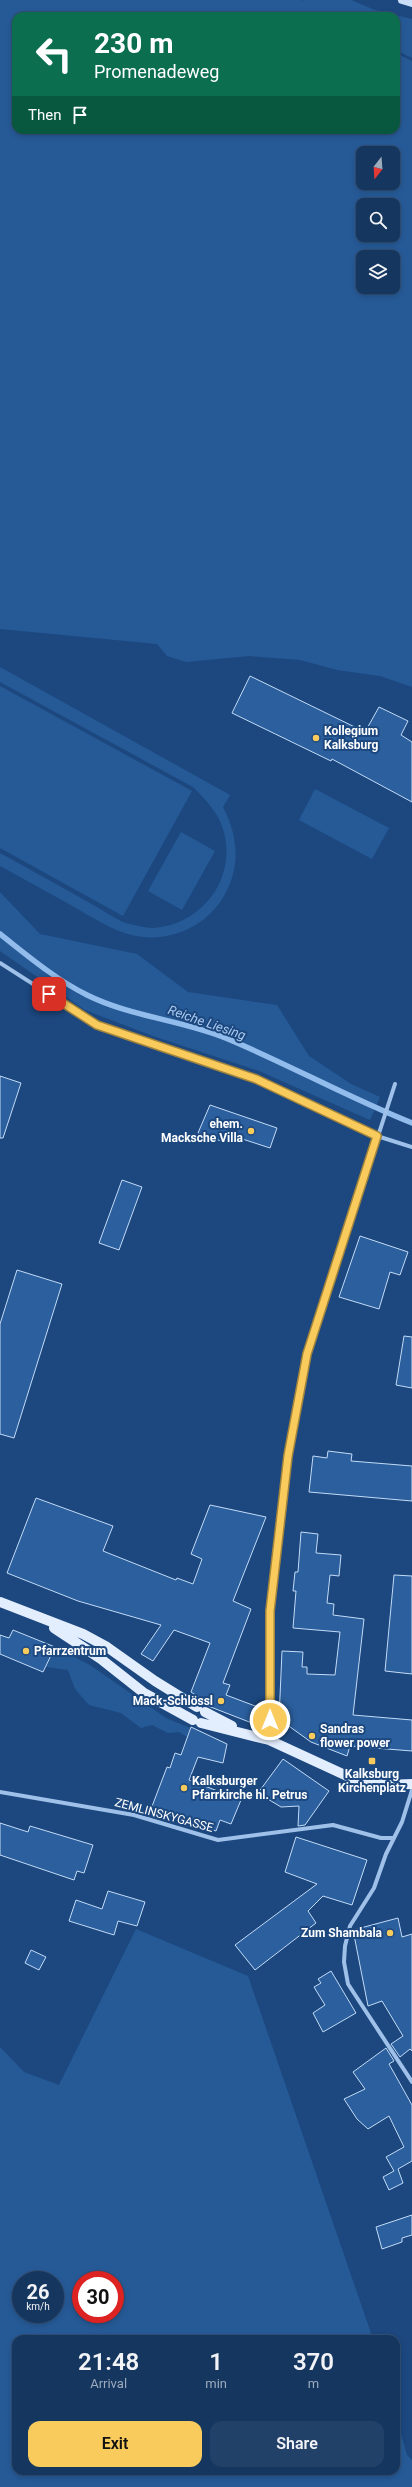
<!DOCTYPE html>
<meta charset="utf-8">
<style>
:root{--surface:#15365f;--page:#224168;--text:#f1f3f6;--muted:#9dabbd;--line:#345074;--accent:#f9cb5d}
body{margin:0;font-family:Roboto,sans-serif;background:var(--page);color:var(--text);height:100vh;display:flex;flex-direction:column;font-size:15px;white-space:nowrap}
*{box-sizing:border-box;margin:0}
p{font-size:13px;color:var(--muted)}
.icon{flex:none;width:22px;height:22px;fill:none;stroke:currentColor;stroke-width:2;stroke-linecap:round;stroke-linejoin:round}
.map{position:relative;flex:1;overflow:hidden}
.sheet{position:absolute;left:12px;top:2335px;width:388px;height:140px;display:flex;flex-direction:column;background:var(--surface);border-radius:12px;box-shadow:0 2px 6px #0003,0 0 0 1px var(--line)}
.sheet>*{flex:none}
.guide{position:absolute;left:12px;top:12px;width:388px;height:122px;border-radius:12px;box-shadow:0 2px 6px #0003,0 0 0 1px var(--line);background:#0b6e4f;color:#fff;overflow:hidden}
.needle{width:26px;rotate:197deg}
.tools{position:absolute;left:356px;top:146px;display:grid;gap:8px}
.tools a{display:grid;place-items:center;width:44px;height:44px;border-radius:8px;background:var(--surface);box-shadow:0 2px 6px #0003,0 0 0 1px var(--line);font-size:20px}
.speed{position:absolute;left:12px;top:2271px;display:flex;gap:8px;font-size:20px;font-weight:700;text-align:center}
.speed>*{display:grid;place-content:center;width:52px;height:52px;border-radius:50%;background:var(--surface);box-shadow:0 2px 6px #0003,0 0 0 1px var(--line);line-height:1}
.speed small{font-size:10px;font-weight:400}
.speed .limit{border:6px solid #d22;background:#fff;color:#111}
.pin{position:absolute;display:grid;place-items:center;width:34px;height:34px;color:#fff;margin:-17px;border-radius:8px;box-shadow:0 2px 6px #0006}
.me{position:absolute;width:44px;margin:-22px;rotate:0deg;stroke-linejoin:round;filter:drop-shadow(0 0 3px #0008)}
.turn{display:flex;align-items:center;gap:14px;height:84px;padding:0 16px;font-size:18px}
.turn .icon{width:52px;height:52px;stroke-width:2.5}
.turn b{display:block;font-size:28px;line-height:34px}
.then{display:flex;align-items:center;height:38px;padding:0 16px;background:#0003;gap:8px;font-size:15px}
.eta{display:flex;justify-content:space-evenly;align-items:center;height:68px;text-align:center}
.eta b{font-size:24px;font-weight:600;line-height:28px}
.cta{display:flex;gap:8px;margin-top:auto;padding:8px 16px}
.cta a{flex:1;height:46px;border-radius:12px;background:var(--accent);color:#111;font-size:16px;font-weight:600;line-height:46px;text-align:center}
.cta a+a{background:var(--page);color:var(--text)}
.map>svg:first-child{display:block}
</style>
<div class="map">
<svg width="412" height="2487" viewBox="0 0 412 2487">
<rect width="100%" height="100%" fill="#1c487f"/>
<!-- green -->
<path fill="#265a97" fill-rule="evenodd" d="M0 0H301L304 2 302 0H351L375 10 412 19V58L396 50V16H328L319 11 325 16H16V130H396V53L412 61V687L380 676 337 670 300 660 249 656 186 662 167 656 157 644 0 629ZM363 153H393V183H363ZM363 205H393V235H363ZM363 257H393V287H363Z
M0 667 230 795 223 807C238 836 241 866 224 896 203 932 158 947 119 931 102 924 85 913 69 904 46 891 23 879 0 866V853C32 871 64 888 95 906 106 912 119 922 130 924 138 926 147 928 154 928 203 924 238 877 223 829 218 812 205 799 193 787L0 682Z
M0 686 192 791 123 916 0 848Z
M315 789 389 828 372 859 299 820Z
M181 832 215 851 182 910 148 891Z
M0 892 40 934 137 954 188 992 277 1005 309 1056 351 1084 380 1097 370 1120 259 1071 153 1036 85 1010 0 951Z
M55 1647 90 1665 166 1718 190 1728 187 1737 179 1732 168 1733 152 1725 141 1728 121 1713 89 1705 75 1689 68 1670 46 1667Z
M136 1929 248 1976 373 2339H16V2471H396V2417L407 2455 412 2460V2487H0V2047L24 2072 59 2085ZM21 2280H55V2314H21ZM81 2280H115V2314H81Z"/>
<g fill="none" stroke-linecap="round" stroke-linejoin="round">
<!-- stream -->
<path stroke="#92bceb" stroke-width="5.5" d="M0 934C28 956 55 979 87 995 131 1017 183 1020 228 1039 290 1065 349 1098 412 1123"/>
</g>
<!-- building -->
<path fill="#2b5f9d" stroke="#c3dbf7" d="M250 676 365 732 379 707 408 721 401 735 412 742V802L332 759 331 761 232 713Z
M0 1076 21 1083 3 1138H0Z
M210 1105 277 1128 270 1148 224 1133 221 1141 198 1133Z
M122 1180 142 1187 119 1250 99 1243Z
M360 1236 408 1252 400 1275 390 1272 379 1309 339 1297Z
M17 1270 62 1284 14 1438 0 1434V1324Z
M404 1336 412 1337V1388L396 1385Z
M328 1451 352 1454 351 1461 412 1466V1501L309 1492 313 1456 327 1458Z
M36 1498 113 1526 103 1551 176 1580 177 1578 193 1584 202 1559 191 1554 210 1505 266 1517 233 1601 251 1609 223 1683 230 1685 226 1695 263 1709 257 1725 203 1704 199 1701 200 1698 191 1692 210 1643 174 1630 153 1661 141 1654 161 1625 78 1601 7 1573Z
M301 1532 318 1534 316 1553 341 1555 339 1576 330 1575 327 1603 334 1604 333 1615 364 1619 353 1715 412 1720V1751L350 1746 347 1756 311 1742 279 1719 282 1651 303 1652 302 1667H307V1674L335 1675 340 1632 293 1628 296 1591H293L295 1572H298Z
M394 1575 412 1576V1674L385 1671Z
M13 1630 55 1647 43 1672 0 1654V1635L9 1638Z
M191 1727 227 1744 223 1763 198 1757 189 1780 241 1800 231 1824 220 1820 216 1831 151 1809 167 1767 170 1768 175 1753 181 1755Z
M283 1759 329 1791 305 1825 298 1826 299 1806 281 1807 258 1793Z
M0 1823 28 1832 30 1826 93 1845 84 1873 77 1871 74 1880 0 1855Z
M296 1837 367 1860 352 1905 323 1896 308 1911 316 1923 255 1970 235 1945 317 1884 285 1872Z
M108 1891 145 1902 137 1926 118 1921 114 1935 69 1921 76 1900 102 1909Z
M398 1918 402 1937 412 1934V2051L410 2049 400 2057 391 2044 403 2036 382 2001 368 2006 353 1930Z
M31 1950 46 1957 39 1970 25 1963Z
M331 1971 356 2013 323 2032 313 2013 325 2005 314 1987 321 1983 318 1979Z
M386 2048 394 2061 389 2064 412 2105V2161L398 2169 403 2183 389 2190 383 2177 394 2171 386 2157 404 2147 389 2116 368 2129 357 2119 344 2099 365 2089 353 2072Z
M412 2215V2235L402 2238V2242L382 2249 376 2227Z"/>
<g fill="none" stroke-linecap="round" stroke-linejoin="round">
<!-- minor -->
<path stroke="#9fc1e9" stroke-width="4" d="M0 963 97 1025 256 1079 377 1136 412 1147
M269 1739 270 1611 285 1471 307 1354 395 1084
M412 1790 402 1822 386 1854 374 1888 350 1926 345 1946 344 1962 348 1984 412 2082
M0 1792 134 1815 218 1840 333 1825 381 1838H394"/>
<!-- secondary -->
<path stroke="#cadef7" stroke-width="8" d="M402 0 412 3"/>
<!-- primary -->
<path stroke="#e2edfe" stroke-width="10" d="M0 1602 83 1634 107 1647 155 1681 197 1707
M54 1628 101 1659 144 1693 193 1720
M205 1712 232 1726
M201 1723 269 1740 358 1781 384 1785 412 1784"/>
</g>
<g fill="none" stroke-linecap="round" stroke-linejoin="round">
<!-- route casing -->
<g stroke="#a2843c" stroke-width="10">
<path id="route" d="M49 994 97 1025 256 1079 377 1136 307 1354 288 1456 270 1611V1720"/>
</g>
<!-- route -->
<use href="#route" stroke="#f9cb5d" stroke-width="7"/>
</g>
<!-- markers -->
<g fill="#f9cb5d" stroke="#1c487f" stroke-width="1.5">
<circle cx="316" cy="738" r="4"/>
<circle cx="251" cy="1131" r="4"/>
<circle cx="26" cy="1651" r="4"/>
<circle cx="221" cy="1701" r="4"/>
<circle cx="312" cy="1736" r="4"/>
<rect x="368" y="1757" width="8" height="8" rx="2"/>
<circle cx="184" cy="1788" r="4"/>
<circle cx="390" cy="1933" r="4"/>
</g>
<g text-anchor="middle" stroke-width="4" stroke-linejoin="round" paint-order="stroke">
<!-- poi labels -->
<g font-size="12" font-weight="bold" fill="#fff" stroke="#1c487f" text-anchor="start">
<text x="324" y="735">Kollegium<tspan x="324" dy="14">Kalksburg</tspan></text>
<text x="243" y="1128" text-anchor="end">ehem.<tspan x="243" dy="14">Macksche Villa</tspan></text>
<text x="34" y="1655">Pfarrzentrum</text>
<text x="213" y="1705" text-anchor="end">Mack-Schlössl</text>
<text x="320" y="1733">Sandras<tspan x="320" dy="14">flower power</tspan></text>
<text x="372" y="1778" text-anchor="middle">Kalksburg<tspan x="372" dy="14">Kirchenplatz</tspan></text>
<text x="192" y="1785">Kalksburger<tspan x="192" dy="14">Pfarrkirche hl. Petrus</tspan></text>
<text x="382" y="1937" text-anchor="end">Zum Shambala</text>
</g>
<!-- street labels -->
<g font-size="12" fill="#fff" stroke="#1c487f">
<text transform="translate(164 1815) rotate(15)" y="4">ZEMLINSKYGASSE</text>
</g>
<!-- water labels -->
<g font-size="13" font-style="italic" fill="#aacbf1" stroke="#1c487f">
<text transform="translate(207 1022) rotate(19)" y="5">Reiche Liesing</text>
</g>
</g>
</svg>
<div class="tools">
<a><svg class="needle" viewBox="-14 -14 28 28"><path d="M0-13l5 13h-10z" fill="#e53935"/><path d="M0 13l5-13h-10z" fill="#9dabbd"/></svg></a>
<a><svg class="icon" aria-label="search" viewBox="0 0 24 24"><circle cx="10" cy="10" r="6"/><path d="M15 15l6 6"/></svg></a>
<a><svg class="icon" aria-label="layers" viewBox="0 0 24 24"><path d="M12 4l9 5-9 5-9-5zM3 14l9 5 9-5"/></svg></a>
</div>
<div class="speed"><div>26<small>km/h</small></div><div class="limit">30</div></div>
<div class="pin" style="left:49px;top:994px;background:#d93025"><svg class="icon" aria-label="arrive" viewBox="0 0 24 24"><path d="M6 21V4h12l-3 4 3 4H6"/></svg></div>
<svg class="me" style="left:270px;top:1720px" viewBox="-20 -20 40 40"><circle r="17" fill="#f9cb5d" stroke="#fff" stroke-width="3"/><path d="M0-11L8 9 0 5-8 9z" fill="#fff"/></svg>
<div class="guide">
<div class="turn"><svg class="icon" aria-label="left" viewBox="0 0 24 24"><path d="M17 20v-9H6M10 6l-5 5 5 5"/></svg><div><b>230 m</b>Promenadeweg</div></div>
<div class="then">Then<svg class="icon" aria-label="arrive" viewBox="0 0 24 24"><path d="M6 21V4h12l-3 4 3 4H6"/></svg></div>
</div>
<section class="sheet">
<div class="eta">
<div><b>21:48</b><p>Arrival</p></div>
<div><b>1</b><p>min</p></div>
<div><b>370</b><p>m</p></div>
</div>
<div class="cta"><a>Exit</a><a>Share</a></div>
</section>
</div>
